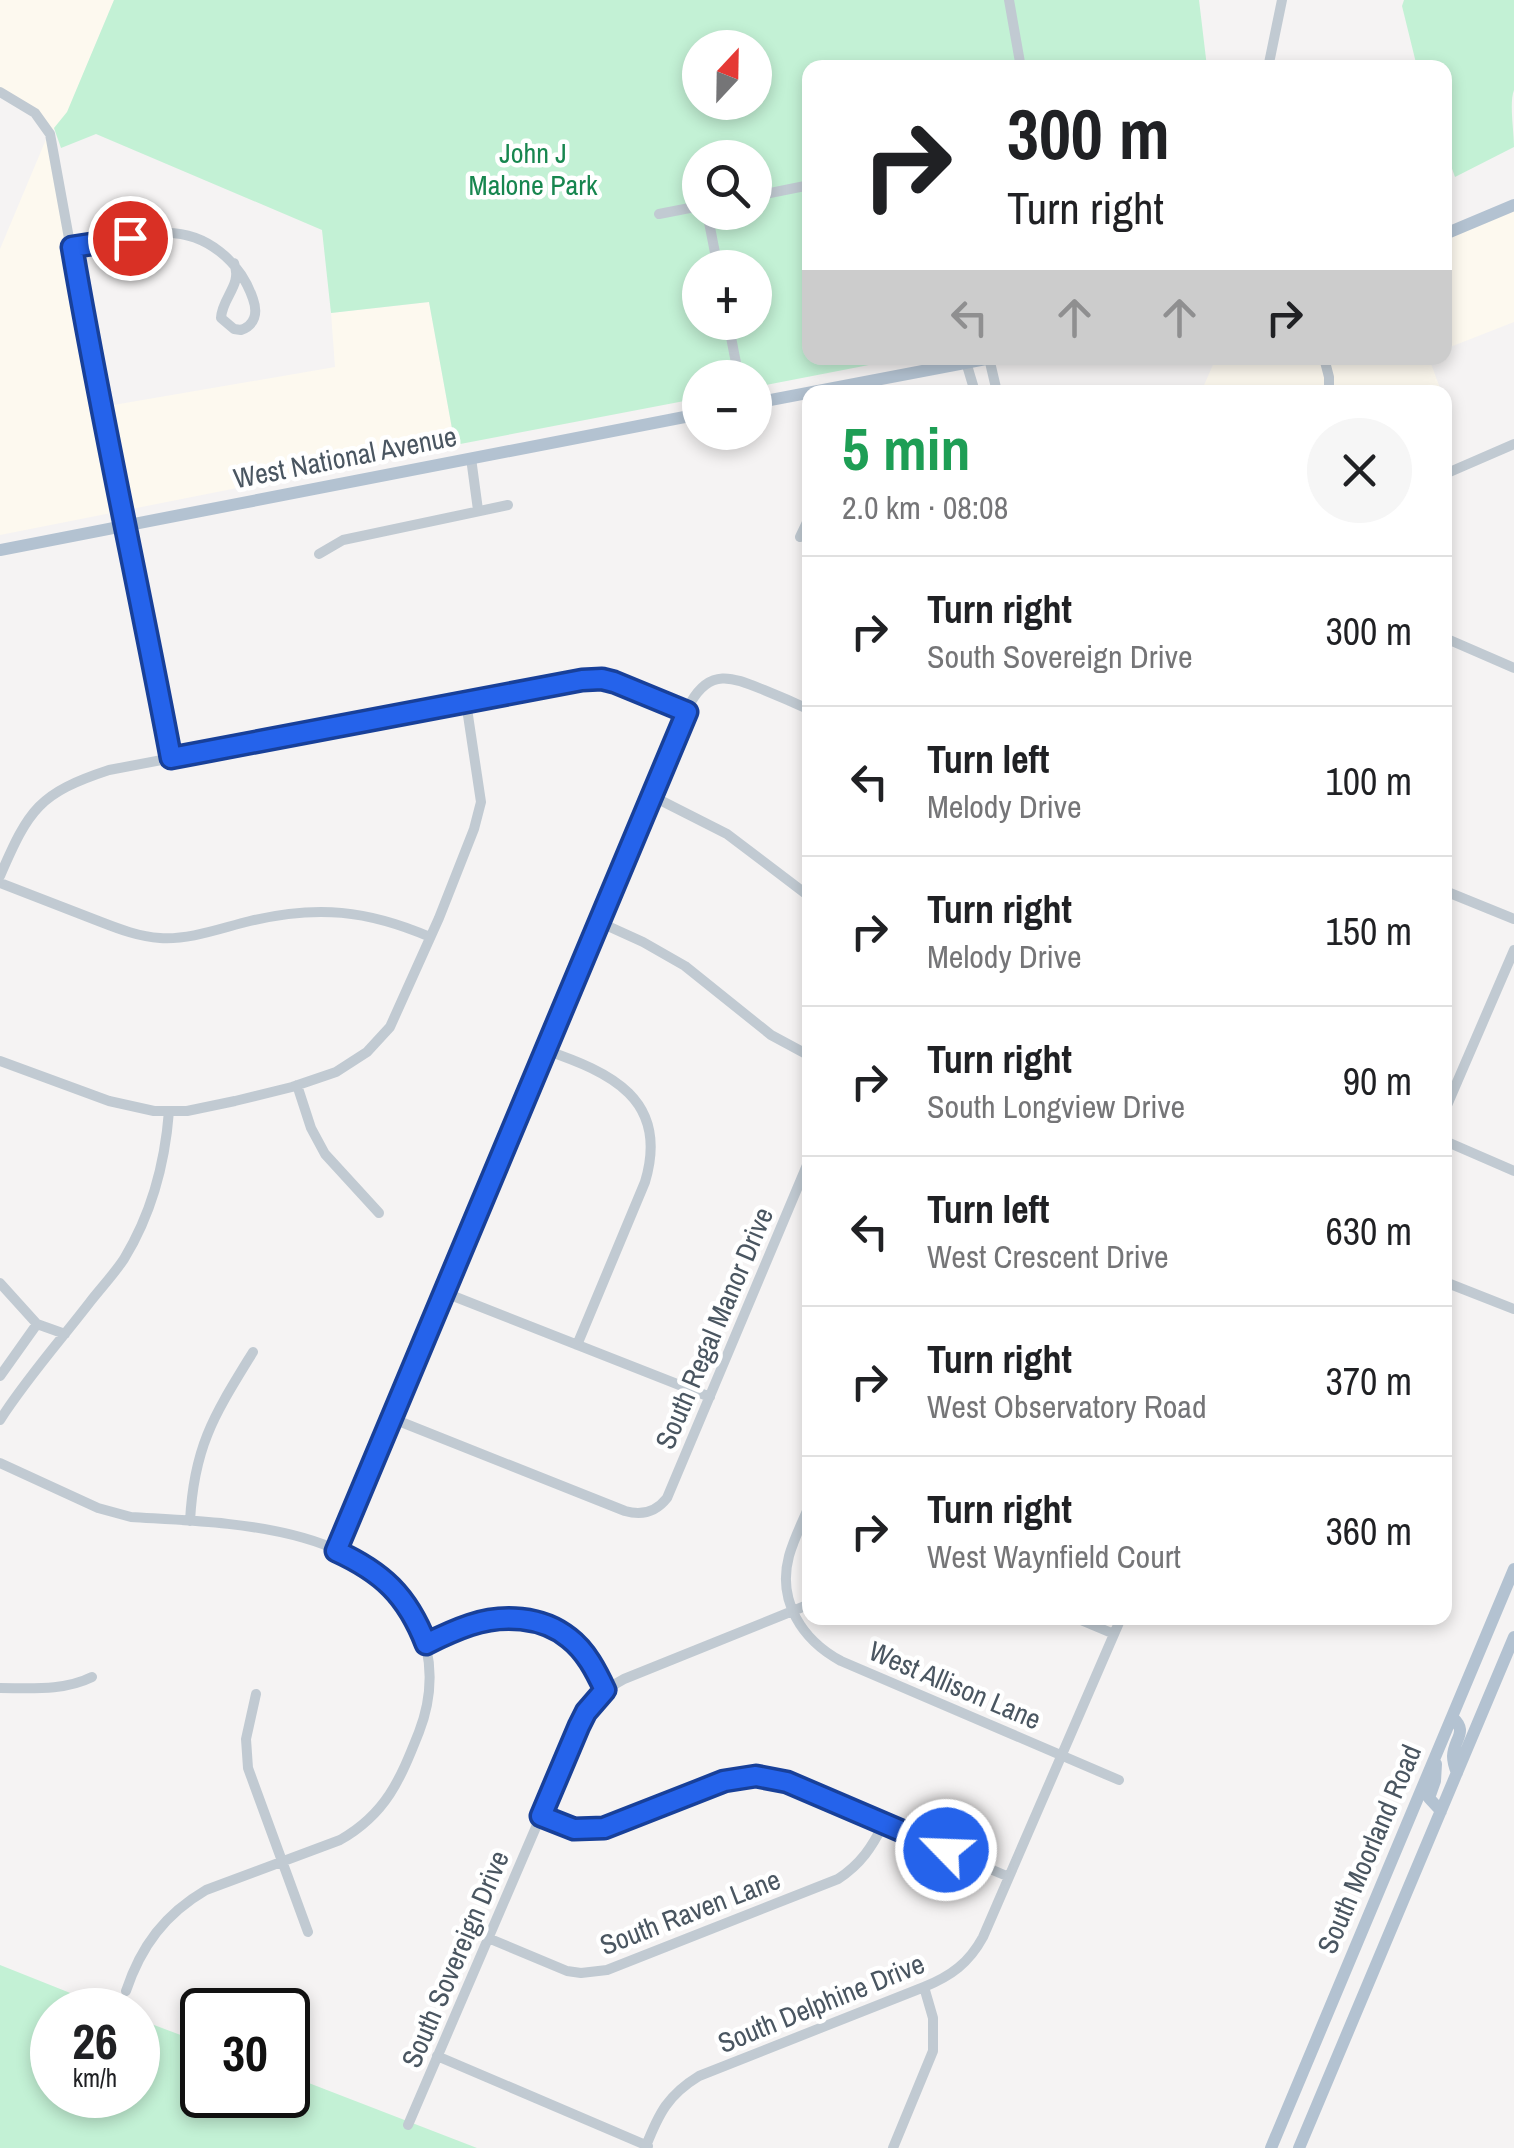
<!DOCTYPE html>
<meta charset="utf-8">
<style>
:root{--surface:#fff;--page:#f6f6f6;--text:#202124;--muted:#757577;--line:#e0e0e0}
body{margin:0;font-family:"Archivo Narrow",sans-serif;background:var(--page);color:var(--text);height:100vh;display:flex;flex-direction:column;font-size:38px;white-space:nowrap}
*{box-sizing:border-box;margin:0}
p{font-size:32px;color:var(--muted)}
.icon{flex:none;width:55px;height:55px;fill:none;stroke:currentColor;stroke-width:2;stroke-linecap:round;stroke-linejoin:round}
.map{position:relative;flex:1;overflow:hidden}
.details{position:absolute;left:802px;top:385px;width:650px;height:1240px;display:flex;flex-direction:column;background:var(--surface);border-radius:20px;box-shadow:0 5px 15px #0003}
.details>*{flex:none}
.banner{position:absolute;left:802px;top:60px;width:650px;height:305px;border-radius:20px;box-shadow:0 5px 15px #0003;background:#fff;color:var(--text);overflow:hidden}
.needle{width:65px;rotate:22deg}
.controls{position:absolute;left:682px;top:30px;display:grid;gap:20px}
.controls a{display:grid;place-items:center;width:90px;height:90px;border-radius:50%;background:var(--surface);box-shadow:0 5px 15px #0003;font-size:50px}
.speed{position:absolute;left:30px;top:1988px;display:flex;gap:20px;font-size:50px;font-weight:700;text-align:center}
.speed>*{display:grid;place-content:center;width:130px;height:130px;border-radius:50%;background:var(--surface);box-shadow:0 5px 15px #0003;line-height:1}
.speed small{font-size:25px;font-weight:400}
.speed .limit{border:5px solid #111;border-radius:15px;background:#fff;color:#111}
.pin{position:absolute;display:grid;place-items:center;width:85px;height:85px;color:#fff;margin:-42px;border:5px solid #fff;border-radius:50%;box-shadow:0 2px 10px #0007}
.me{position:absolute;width:110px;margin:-55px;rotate:294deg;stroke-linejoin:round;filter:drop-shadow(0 0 8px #0008)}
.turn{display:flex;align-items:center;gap:35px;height:210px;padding:0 40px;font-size:45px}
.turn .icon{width:130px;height:130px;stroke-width:2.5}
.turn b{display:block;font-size:70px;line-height:85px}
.lanes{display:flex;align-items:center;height:95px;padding:0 40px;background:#0003;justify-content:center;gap:50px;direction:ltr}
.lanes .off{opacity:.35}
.round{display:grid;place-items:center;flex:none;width:105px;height:105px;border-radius:52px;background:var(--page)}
.overview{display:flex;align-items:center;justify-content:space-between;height:170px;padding:0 40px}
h1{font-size:60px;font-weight:700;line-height:75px;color:#1e9e55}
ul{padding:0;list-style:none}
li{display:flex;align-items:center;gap:30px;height:150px;padding:0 40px;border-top:2px solid var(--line)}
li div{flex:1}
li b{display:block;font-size:38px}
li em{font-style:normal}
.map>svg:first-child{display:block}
</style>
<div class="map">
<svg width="1514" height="2148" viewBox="0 0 1514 2148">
<rect width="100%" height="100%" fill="#f5f3f3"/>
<!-- commercial -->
<path fill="#fdf9ef" d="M0 0H114L67 113 50 134 42 121 0 92Z
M47 137 96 408 335 367 331 313 429 302 455 445 0 535V249Z
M1514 205V322L1445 349V232Z
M1216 358H1429L1441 391 1201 392Z"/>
<!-- green -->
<path fill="#c3f1d5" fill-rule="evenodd" d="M114 0H1199L1207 67 810 68V358H905L755 387V378H700V398L455 445 429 302 331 313 322 230 96 134 61 148 54 128 67 112ZM700 48H755V102H700ZM700 158H755V212H700ZM700 268H755V322H700Z
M1404 0H1514V90C1509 103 1514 131 1514 147L1455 177 1445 149V68L1417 67 1402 6Z
M0 1965 113 2010H52V2095H138V2019L202 2043V2095H288V2075L477 2148H0Z"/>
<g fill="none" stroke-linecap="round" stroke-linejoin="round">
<!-- minor -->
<path stroke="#c1cad2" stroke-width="10" d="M1009 0 1021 68
M1268 68 1282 0
M0 92 35 113 50 134 97 392 118 483 171 757
M755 196 810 185
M707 212 718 268
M659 214 700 206
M72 247C102 242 134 234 165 233 206 232 240 261 253 299 258 313 255 325 241 330L234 329 221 318C222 297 243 285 234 263
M728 322 739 378
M989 358 997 392
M1324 358 1329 377V392
M966 362 975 392
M471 458 478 510
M1445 474 1514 444
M800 537 810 516
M319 554 343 540 508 505
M1445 638 1514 668
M652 796 727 834 810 897
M0 876C29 809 39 793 109 770L582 680 603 679 614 683 687 712
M0 883C33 896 67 909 101 922 119 929 140 937 160 938 190 940 221 928 250 921 317 905 367 910 430 937
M1445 891 1514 919
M599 922 643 942 685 966 771 1035 810 1056
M545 1050C610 1072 670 1099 645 1182L577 1345
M0 1061 109 1101 154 1111H187L235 1101 292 1087 336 1072 367 1052 390 1027 439 918 474 829 481 802 466 702
M297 1085 311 1128 325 1154 379 1213
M1445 1110 1514 950
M1445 1141 1514 1171
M1445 1282 1514 1309
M0 1283 37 1324 65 1334
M443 1292 710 1397
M0 1376 37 1324
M391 1418 625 1511C642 1516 656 1512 667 1498L810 1158
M0 1420C27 1378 60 1341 90 1302 101 1288 114 1274 124 1259 152 1213 165 1164 169 1111
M0 1463 98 1508 131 1517C227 1523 367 1523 417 1622 434 1657 433 1696 419 1732 400 1780 386 1814 340 1840L206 1890C165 1914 141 1946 126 1991
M810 1504C803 1521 794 1538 789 1556 777 1601 802 1640 841 1661L1119 1780
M190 1521C194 1445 215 1414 253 1352
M336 1551 691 702C711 667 734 678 764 690 779 696 795 703 810 710
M1076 1618 1114 1634
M425 1643C440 1637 455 1630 470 1625 507 1613 554 1618 581 1649 591 1661 598 1676 605 1690
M0 1688C31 1688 64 1691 92 1677
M256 1694 246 1739 248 1768 308 1932
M541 1816 574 1829 590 1830 604 1828 735 1778 756 1776 774 1777 1009 1877
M488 1938 567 1971 581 1973 607 1970 838 1879C861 1864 872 1847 884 1823
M437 2056 648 2146
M408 2125 579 1727C590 1705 603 1690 624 1679L810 1604
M646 2146C659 2113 668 2095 699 2076L924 1987C951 1976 969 1963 983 1937L1121 1618
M893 2148 933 2051V2018L924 1987"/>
<!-- major -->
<path stroke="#b3c2d1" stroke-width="12" d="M1445 234 1514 205
M755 403 991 358
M0 550 700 414
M1452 1717C1469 1732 1454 1738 1453 1756 1453 1762 1455 1768 1457 1773
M1436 1764 1435 1781 1429 1798 1441 1811
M1271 2148 1514 1569
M1299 2148 1514 1637"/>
</g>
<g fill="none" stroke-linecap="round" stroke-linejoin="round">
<!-- route casing -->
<g stroke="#184099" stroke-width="25">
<path id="route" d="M130 238 72 247C101 418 139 587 171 758L582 680 602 679 614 682 687 712 336 1551C382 1572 407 1595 426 1644 440 1637 455 1630 470 1625 502 1614 542 1616 569 1638 586 1651 596 1671 605 1690L586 1712 579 1726 541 1816 574 1829 604 1828 724 1781 756 1776 787 1782 946 1850"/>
</g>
<!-- route -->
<use href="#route" stroke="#2563eb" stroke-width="18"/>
</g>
<g text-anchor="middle" stroke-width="9" stroke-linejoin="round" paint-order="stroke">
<!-- park labels -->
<g font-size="28" fill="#17864f" stroke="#fff">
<text x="533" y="163">John J<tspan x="533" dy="32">Malone Park</tspan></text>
</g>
<!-- street labels -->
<g font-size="28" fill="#4a5661" stroke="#fff">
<text transform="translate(345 457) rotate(-11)" y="10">West National Avenue</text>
<text transform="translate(714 1328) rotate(-67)" y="10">South Regal Manor Drive</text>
<text transform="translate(955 1685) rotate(23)" y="10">West Allison Lane</text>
<text transform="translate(1369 1849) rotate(-67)" y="10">South Moorland Road</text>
<text transform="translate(690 1912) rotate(-21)" y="10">South Raven Lane</text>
<text transform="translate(455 1959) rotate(-67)" y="10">South Sovereign Drive</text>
<text transform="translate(821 2003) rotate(-22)" y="10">South Delphine Drive</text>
</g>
</g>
</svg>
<div class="controls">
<a><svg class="needle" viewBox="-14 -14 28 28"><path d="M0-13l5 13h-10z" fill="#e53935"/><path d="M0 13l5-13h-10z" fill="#757577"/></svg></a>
<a><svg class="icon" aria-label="search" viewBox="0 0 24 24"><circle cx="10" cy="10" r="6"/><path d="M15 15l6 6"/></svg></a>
<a>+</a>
<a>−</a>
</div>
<div class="speed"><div>26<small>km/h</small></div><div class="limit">30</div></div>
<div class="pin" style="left:130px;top:238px;background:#d93025"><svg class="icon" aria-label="arrive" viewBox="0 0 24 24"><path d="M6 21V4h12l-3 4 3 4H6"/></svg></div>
<svg class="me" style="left:946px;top:1850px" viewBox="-20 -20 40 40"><circle r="17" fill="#2563eb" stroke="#fff" stroke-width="3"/><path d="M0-11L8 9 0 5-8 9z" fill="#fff"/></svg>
<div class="banner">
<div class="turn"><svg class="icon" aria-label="right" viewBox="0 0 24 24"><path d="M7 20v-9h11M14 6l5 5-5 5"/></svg><div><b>300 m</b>Turn right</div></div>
<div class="lanes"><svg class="icon off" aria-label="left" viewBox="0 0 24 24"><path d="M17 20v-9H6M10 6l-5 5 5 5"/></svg><svg class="icon off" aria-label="ahead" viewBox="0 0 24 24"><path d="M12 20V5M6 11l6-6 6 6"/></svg><svg class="icon off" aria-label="ahead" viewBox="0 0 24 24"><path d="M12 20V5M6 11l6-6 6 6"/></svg><svg class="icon" aria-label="right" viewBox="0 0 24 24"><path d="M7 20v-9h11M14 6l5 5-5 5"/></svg></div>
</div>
<section class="details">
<div class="overview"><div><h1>5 min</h1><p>2.0 km · 08:08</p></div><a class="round"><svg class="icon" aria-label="close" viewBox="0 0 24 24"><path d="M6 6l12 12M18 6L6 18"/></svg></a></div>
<ul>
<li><svg class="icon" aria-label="right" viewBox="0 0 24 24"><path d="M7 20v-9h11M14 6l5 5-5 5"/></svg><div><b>Turn right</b><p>South Sovereign Drive</p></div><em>300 m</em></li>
<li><svg class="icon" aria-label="left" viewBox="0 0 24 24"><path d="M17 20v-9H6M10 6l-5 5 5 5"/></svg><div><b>Turn left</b><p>Melody Drive</p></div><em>100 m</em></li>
<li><svg class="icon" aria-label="right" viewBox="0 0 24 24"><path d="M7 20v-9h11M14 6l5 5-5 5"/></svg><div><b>Turn right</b><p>Melody Drive</p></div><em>150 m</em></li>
<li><svg class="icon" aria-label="right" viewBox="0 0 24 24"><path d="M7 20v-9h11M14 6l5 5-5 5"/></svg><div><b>Turn right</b><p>South Longview Drive</p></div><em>90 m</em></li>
<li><svg class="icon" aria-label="left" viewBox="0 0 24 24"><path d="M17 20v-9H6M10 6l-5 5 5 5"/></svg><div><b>Turn left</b><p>West Crescent Drive</p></div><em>630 m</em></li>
<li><svg class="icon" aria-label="right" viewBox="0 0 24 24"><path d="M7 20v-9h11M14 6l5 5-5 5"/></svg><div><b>Turn right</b><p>West Observatory Road</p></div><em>370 m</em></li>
<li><svg class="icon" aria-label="right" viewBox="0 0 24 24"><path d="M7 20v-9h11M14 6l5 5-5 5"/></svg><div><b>Turn right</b><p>West Waynfield Court</p></div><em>360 m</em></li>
</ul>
</section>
</div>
